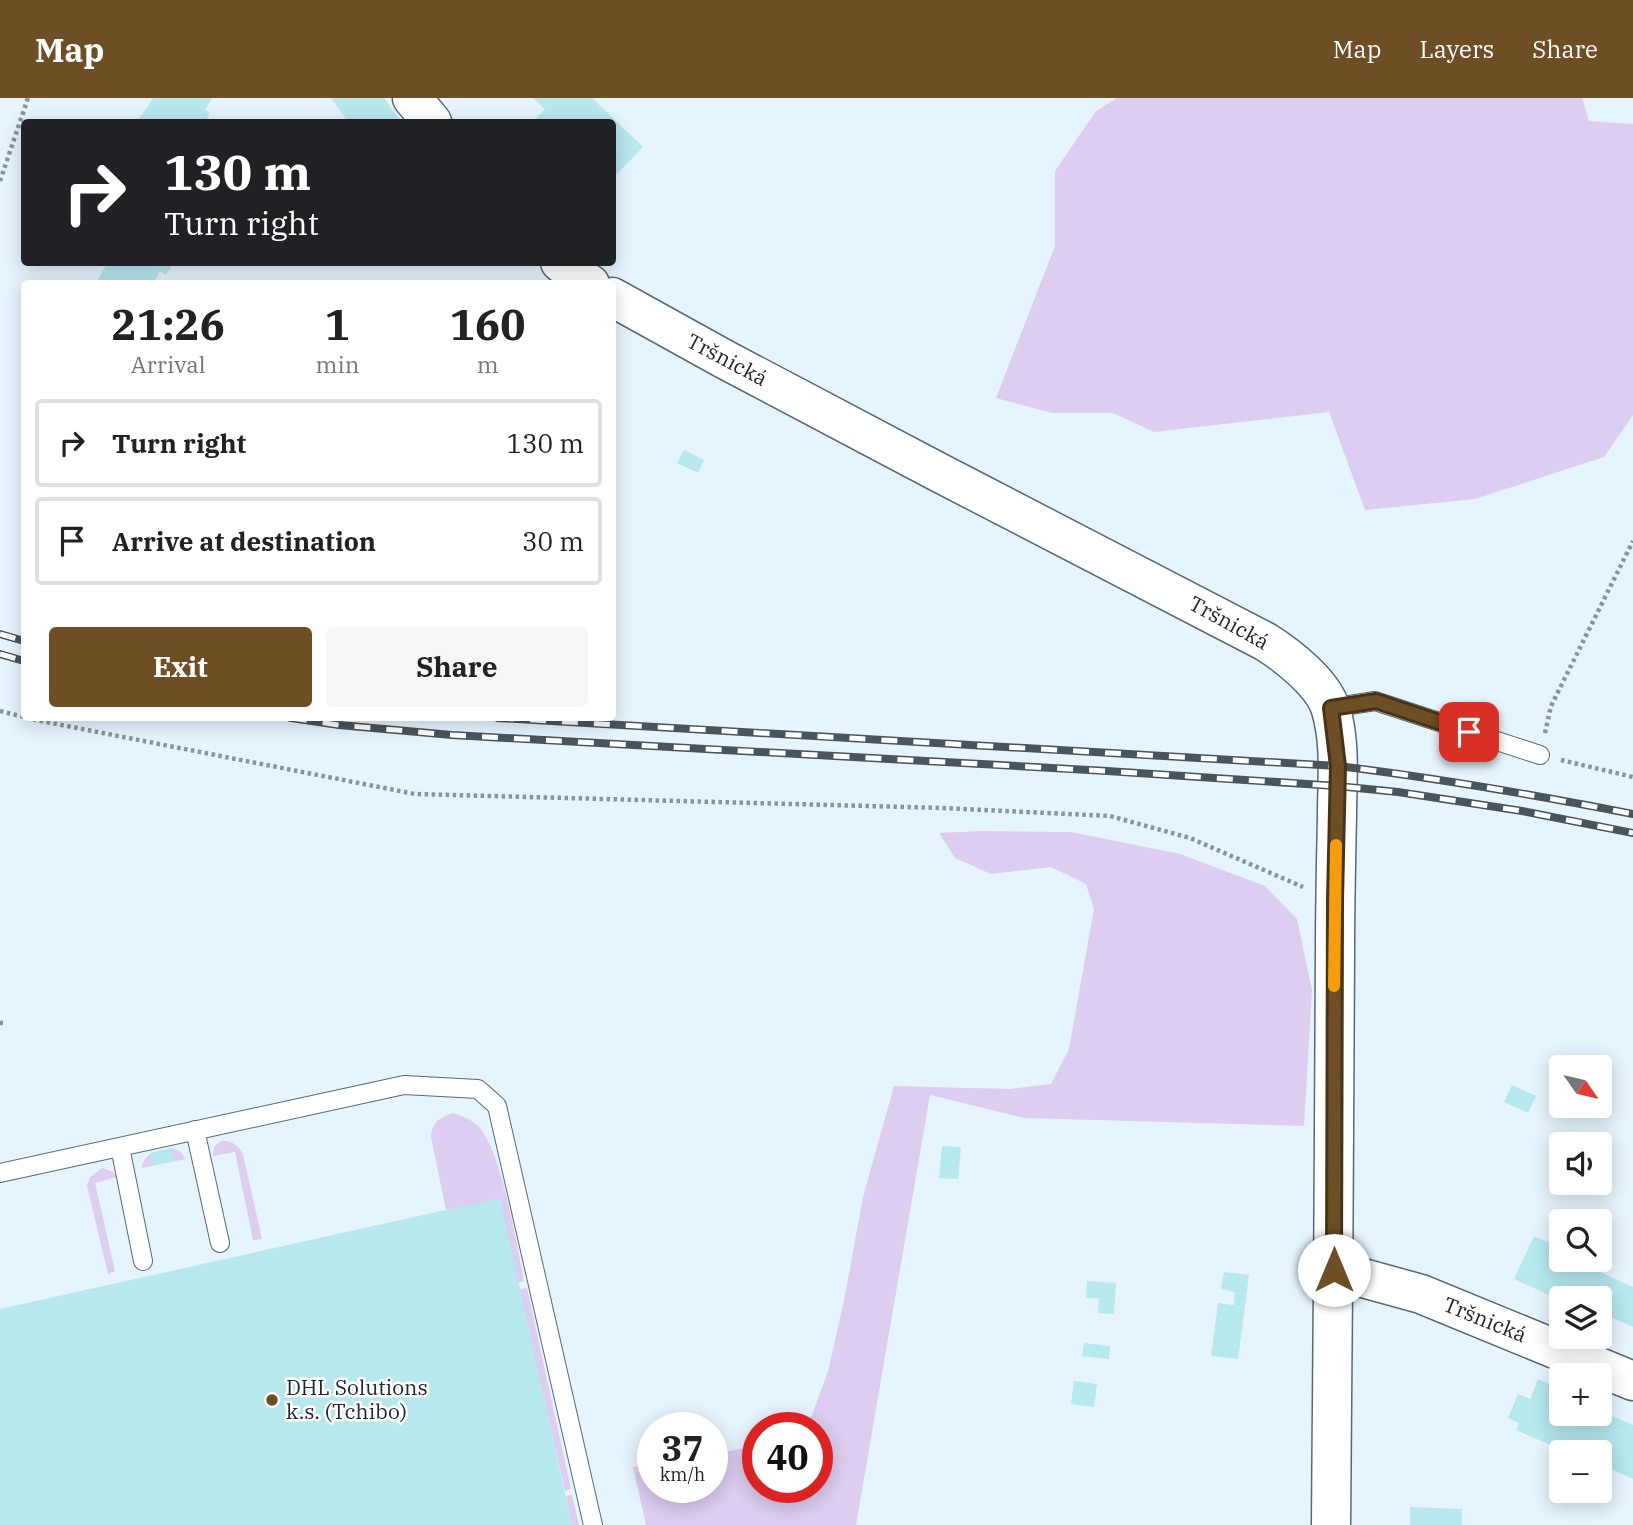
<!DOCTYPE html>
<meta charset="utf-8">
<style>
:root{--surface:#fff;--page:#f6f6f6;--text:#222;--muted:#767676;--line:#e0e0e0;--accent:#6e4e24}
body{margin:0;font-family:"IBM Plex Serif",serif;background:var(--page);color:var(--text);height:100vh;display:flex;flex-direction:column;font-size:26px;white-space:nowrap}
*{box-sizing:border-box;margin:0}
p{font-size:23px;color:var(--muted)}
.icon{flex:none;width:38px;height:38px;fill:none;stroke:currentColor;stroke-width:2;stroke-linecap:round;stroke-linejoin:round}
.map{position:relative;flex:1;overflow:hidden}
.side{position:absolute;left:21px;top:182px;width:595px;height:441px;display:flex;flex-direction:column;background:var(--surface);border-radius:7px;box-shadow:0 4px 18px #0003}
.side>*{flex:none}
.hud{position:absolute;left:21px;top:21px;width:595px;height:147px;border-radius:7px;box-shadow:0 4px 18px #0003;background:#202124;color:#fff;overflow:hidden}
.needle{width:46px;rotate:124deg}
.fabs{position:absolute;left:1549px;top:957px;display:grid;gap:14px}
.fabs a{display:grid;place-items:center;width:63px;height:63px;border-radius:7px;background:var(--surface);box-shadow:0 4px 18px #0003;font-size:35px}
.speed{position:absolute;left:637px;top:1314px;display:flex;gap:14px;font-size:35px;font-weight:700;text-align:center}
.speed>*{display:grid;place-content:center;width:91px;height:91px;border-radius:50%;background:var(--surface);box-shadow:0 4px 18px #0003;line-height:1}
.speed small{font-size:18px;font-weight:400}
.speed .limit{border:10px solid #d22;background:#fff;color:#111}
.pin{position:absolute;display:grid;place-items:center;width:60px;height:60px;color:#fff;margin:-30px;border-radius:14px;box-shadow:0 4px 10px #0006}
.me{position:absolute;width:77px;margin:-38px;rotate:0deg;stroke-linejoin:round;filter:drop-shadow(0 0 5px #0008)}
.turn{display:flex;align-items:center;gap:24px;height:147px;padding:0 28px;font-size:32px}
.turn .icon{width:91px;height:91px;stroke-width:2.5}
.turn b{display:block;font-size:49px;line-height:60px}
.eta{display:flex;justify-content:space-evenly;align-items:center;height:119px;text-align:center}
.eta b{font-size:42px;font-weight:800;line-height:49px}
.action{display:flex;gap:14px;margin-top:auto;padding:14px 28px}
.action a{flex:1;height:80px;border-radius:7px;background:var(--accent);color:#fff;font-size:28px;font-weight:800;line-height:80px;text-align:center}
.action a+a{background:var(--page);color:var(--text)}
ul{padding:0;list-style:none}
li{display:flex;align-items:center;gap:21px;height:88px;margin:0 14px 10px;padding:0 14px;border:4px solid var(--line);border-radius:7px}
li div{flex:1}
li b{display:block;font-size:26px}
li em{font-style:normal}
header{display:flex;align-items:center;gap:42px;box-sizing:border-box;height:98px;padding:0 35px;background:var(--accent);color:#fff}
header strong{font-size:33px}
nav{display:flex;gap:38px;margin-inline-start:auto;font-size:24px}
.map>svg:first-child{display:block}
</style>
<header>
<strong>Map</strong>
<nav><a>Map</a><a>Layers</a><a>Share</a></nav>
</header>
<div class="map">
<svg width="1633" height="1427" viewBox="0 0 1633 1427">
<rect width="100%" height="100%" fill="#e6f4fe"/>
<!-- green -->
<path fill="#ddcdf0" d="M1117 0H1582L1589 23 1633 26V317L1604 359 1475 401 1365 412 1329 314 1154 334 1113 315H1052L996 300 1055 148V73L1096 13Z
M982 733 1071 734 1180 756 1265 788 1297 821 1312 892 1304 1028 1024 1020 930 997 856 1427H646L633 1369 653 1366V1390H712V1356L758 1348V1390H817V1330H800L812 1317 828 1273 844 1203 863 1099 894 988 1009 991 1051 986 1069 951 1094 811 1086 786 1051 769 991 776 955 760 939 735Z
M453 1015C462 1018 470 1021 477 1027 501 1048 517 1149 524 1183L518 1185 446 1112 431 1039C432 1024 439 1020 453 1015Z
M221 1043C232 1042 237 1047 243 1056L262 1141 253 1142 235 1054 213 1058 214 1049Z
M172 1050 181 1054 185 1061 142 1070C144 1053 158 1054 172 1050Z
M102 1070 113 1074 117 1079 95 1085 115 1173 108 1176 87 1088 90 1079Z
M527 1190 571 1391 565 1393 519 1191Z
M572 1397 579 1427H572L566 1398Z"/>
<!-- building -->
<path fill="#b6e8ee" d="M153 0H212L205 12 210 15 205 24H137Z
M331 0H384L401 24H348Z
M533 0H592L643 49 612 81V24H532L545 11Z
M108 164H174L166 177 160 173 153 186H95Z
M684 352 704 362 698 375 677 365Z
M1512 987 1536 998 1528 1015 1504 1004Z
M942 1048 961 1049 958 1081 939 1080Z
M172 1050 174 1063 153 1067 150 1055Z
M500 1100 572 1427H0V1211Z
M1534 1138 1561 1150V1162H1575L1590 1169 1592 1165 1600 1169 1598 1173 1633 1189V1229L1600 1214V1200H1570L1555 1194 1553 1199 1514 1181Z
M1224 1174 1249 1177 1238 1261 1211 1258 1218 1205 1234 1207 1235 1194 1221 1191Z
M1087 1183 1116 1185 1114 1216 1098 1215 1099 1200H1086Z
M1084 1245 1110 1248 1109 1261 1082 1258Z
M1538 1281 1561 1291V1316H1600V1307L1607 1310 1605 1315 1633 1327V1381L1600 1366V1354H1566L1516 1332 1519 1325 1508 1320 1518 1296 1530 1301Z
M1074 1283 1097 1286 1094 1309 1071 1306Z
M1410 1409 1462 1411V1427H1410Z"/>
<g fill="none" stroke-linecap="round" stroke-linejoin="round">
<!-- lane casing -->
<g stroke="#556a79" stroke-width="20">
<path id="lane" d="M1331 610 1375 603 1540 657
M195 1032 220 1145
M120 1049 143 1163
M0 1075 404 987 478 991 497 1008 593 1427"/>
</g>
<!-- secondary casing -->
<g stroke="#556a79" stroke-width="41">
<path id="secondary" d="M412 0 432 24
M560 164 575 177 590 186
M612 199 724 261 938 374 1266 544C1288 558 1324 586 1331 612 1341 646 1337 683 1337 717 1336 763 1335 809 1335 855 1333 1046 1334 1236 1331 1427
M1334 1172 1421 1196 1633 1283"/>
</g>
<!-- path -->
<path stroke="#88949c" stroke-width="4.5" stroke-dasharray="3.5 3.5" stroke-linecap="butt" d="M0 83 28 0
M0 613 24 619
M26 620 415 696 943 710 1110 718 1190 740 1303 789
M1545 635 1551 608 1633 443
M1561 662 1633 679
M0 925H3"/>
<!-- lane -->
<use href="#lane" stroke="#fff" stroke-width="18"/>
<!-- secondary -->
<use href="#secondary" stroke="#fff" stroke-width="38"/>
<!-- rail casing -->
<g stroke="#4a545b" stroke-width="8">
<path id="rail" d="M0 536 24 543
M0 556 24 563
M291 620 339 627 452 637 1107 673 1337 688 1398 694 1522 713 1633 735
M498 620 1338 668C1437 680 1535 697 1633 716"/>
</g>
<!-- rail -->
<use href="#rail" stroke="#fff" stroke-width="5" stroke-dasharray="16" stroke-linecap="butt"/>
</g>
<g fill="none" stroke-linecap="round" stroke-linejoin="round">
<!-- route casing -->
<g stroke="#483317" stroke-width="18">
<path id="route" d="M1334 1172 1335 802 1338 668 1331 610 1376 603 1469 634"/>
</g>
<!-- route -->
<use href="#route" stroke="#6e4e24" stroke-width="12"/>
<!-- slow -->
<path stroke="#f59e0b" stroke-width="12" d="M1334 888 1336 747"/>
</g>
<!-- markers -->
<circle fill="#6e4e24" stroke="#fff" stroke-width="2.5" cx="272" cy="1302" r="7"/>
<g text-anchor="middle" stroke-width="5" stroke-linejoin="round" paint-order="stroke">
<!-- street labels -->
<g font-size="21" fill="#1f282e" stroke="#fff">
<text transform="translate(727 262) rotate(28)" y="7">Tršnická</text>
<text transform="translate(1229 525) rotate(29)" y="7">Tršnická</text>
<text transform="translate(1485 1222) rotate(22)" y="7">Tršnická</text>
</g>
<!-- poi labels -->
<g font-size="21" fill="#1f282e" stroke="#fff" text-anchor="start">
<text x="286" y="1297">DHL Solutions<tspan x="286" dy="24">k.s. (Tchibo)</tspan></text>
</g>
</g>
</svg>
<div class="fabs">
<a><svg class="needle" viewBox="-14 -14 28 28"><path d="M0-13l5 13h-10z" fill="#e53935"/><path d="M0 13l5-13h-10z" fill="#767676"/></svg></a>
<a><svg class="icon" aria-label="sound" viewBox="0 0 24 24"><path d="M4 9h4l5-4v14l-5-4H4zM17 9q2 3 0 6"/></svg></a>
<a><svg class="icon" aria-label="search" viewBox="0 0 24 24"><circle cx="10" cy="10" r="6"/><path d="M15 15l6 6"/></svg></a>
<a><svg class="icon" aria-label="layers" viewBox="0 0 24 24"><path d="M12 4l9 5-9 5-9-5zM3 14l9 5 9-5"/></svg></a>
<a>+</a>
<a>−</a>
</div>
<div class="speed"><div>37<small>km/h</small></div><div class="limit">40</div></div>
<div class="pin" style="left:1469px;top:634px;background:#d93025"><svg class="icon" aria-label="arrive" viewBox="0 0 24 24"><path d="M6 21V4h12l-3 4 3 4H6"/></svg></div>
<svg class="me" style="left:1334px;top:1172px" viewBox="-20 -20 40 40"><circle r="19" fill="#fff"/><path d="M0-13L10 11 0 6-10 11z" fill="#6e4e24"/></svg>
<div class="hud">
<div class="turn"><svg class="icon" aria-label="right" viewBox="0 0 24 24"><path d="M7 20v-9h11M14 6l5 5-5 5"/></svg><div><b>130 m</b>Turn right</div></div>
</div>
<section class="side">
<div class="eta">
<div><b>21:26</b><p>Arrival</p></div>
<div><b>1</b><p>min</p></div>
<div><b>160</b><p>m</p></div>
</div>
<ul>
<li><svg class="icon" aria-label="right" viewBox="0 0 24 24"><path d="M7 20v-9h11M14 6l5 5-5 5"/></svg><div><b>Turn right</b></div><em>130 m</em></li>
<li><svg class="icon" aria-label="arrive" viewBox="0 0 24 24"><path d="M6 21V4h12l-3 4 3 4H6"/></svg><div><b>Arrive at destination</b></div><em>30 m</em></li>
</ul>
<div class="action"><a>Exit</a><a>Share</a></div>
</section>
</div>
